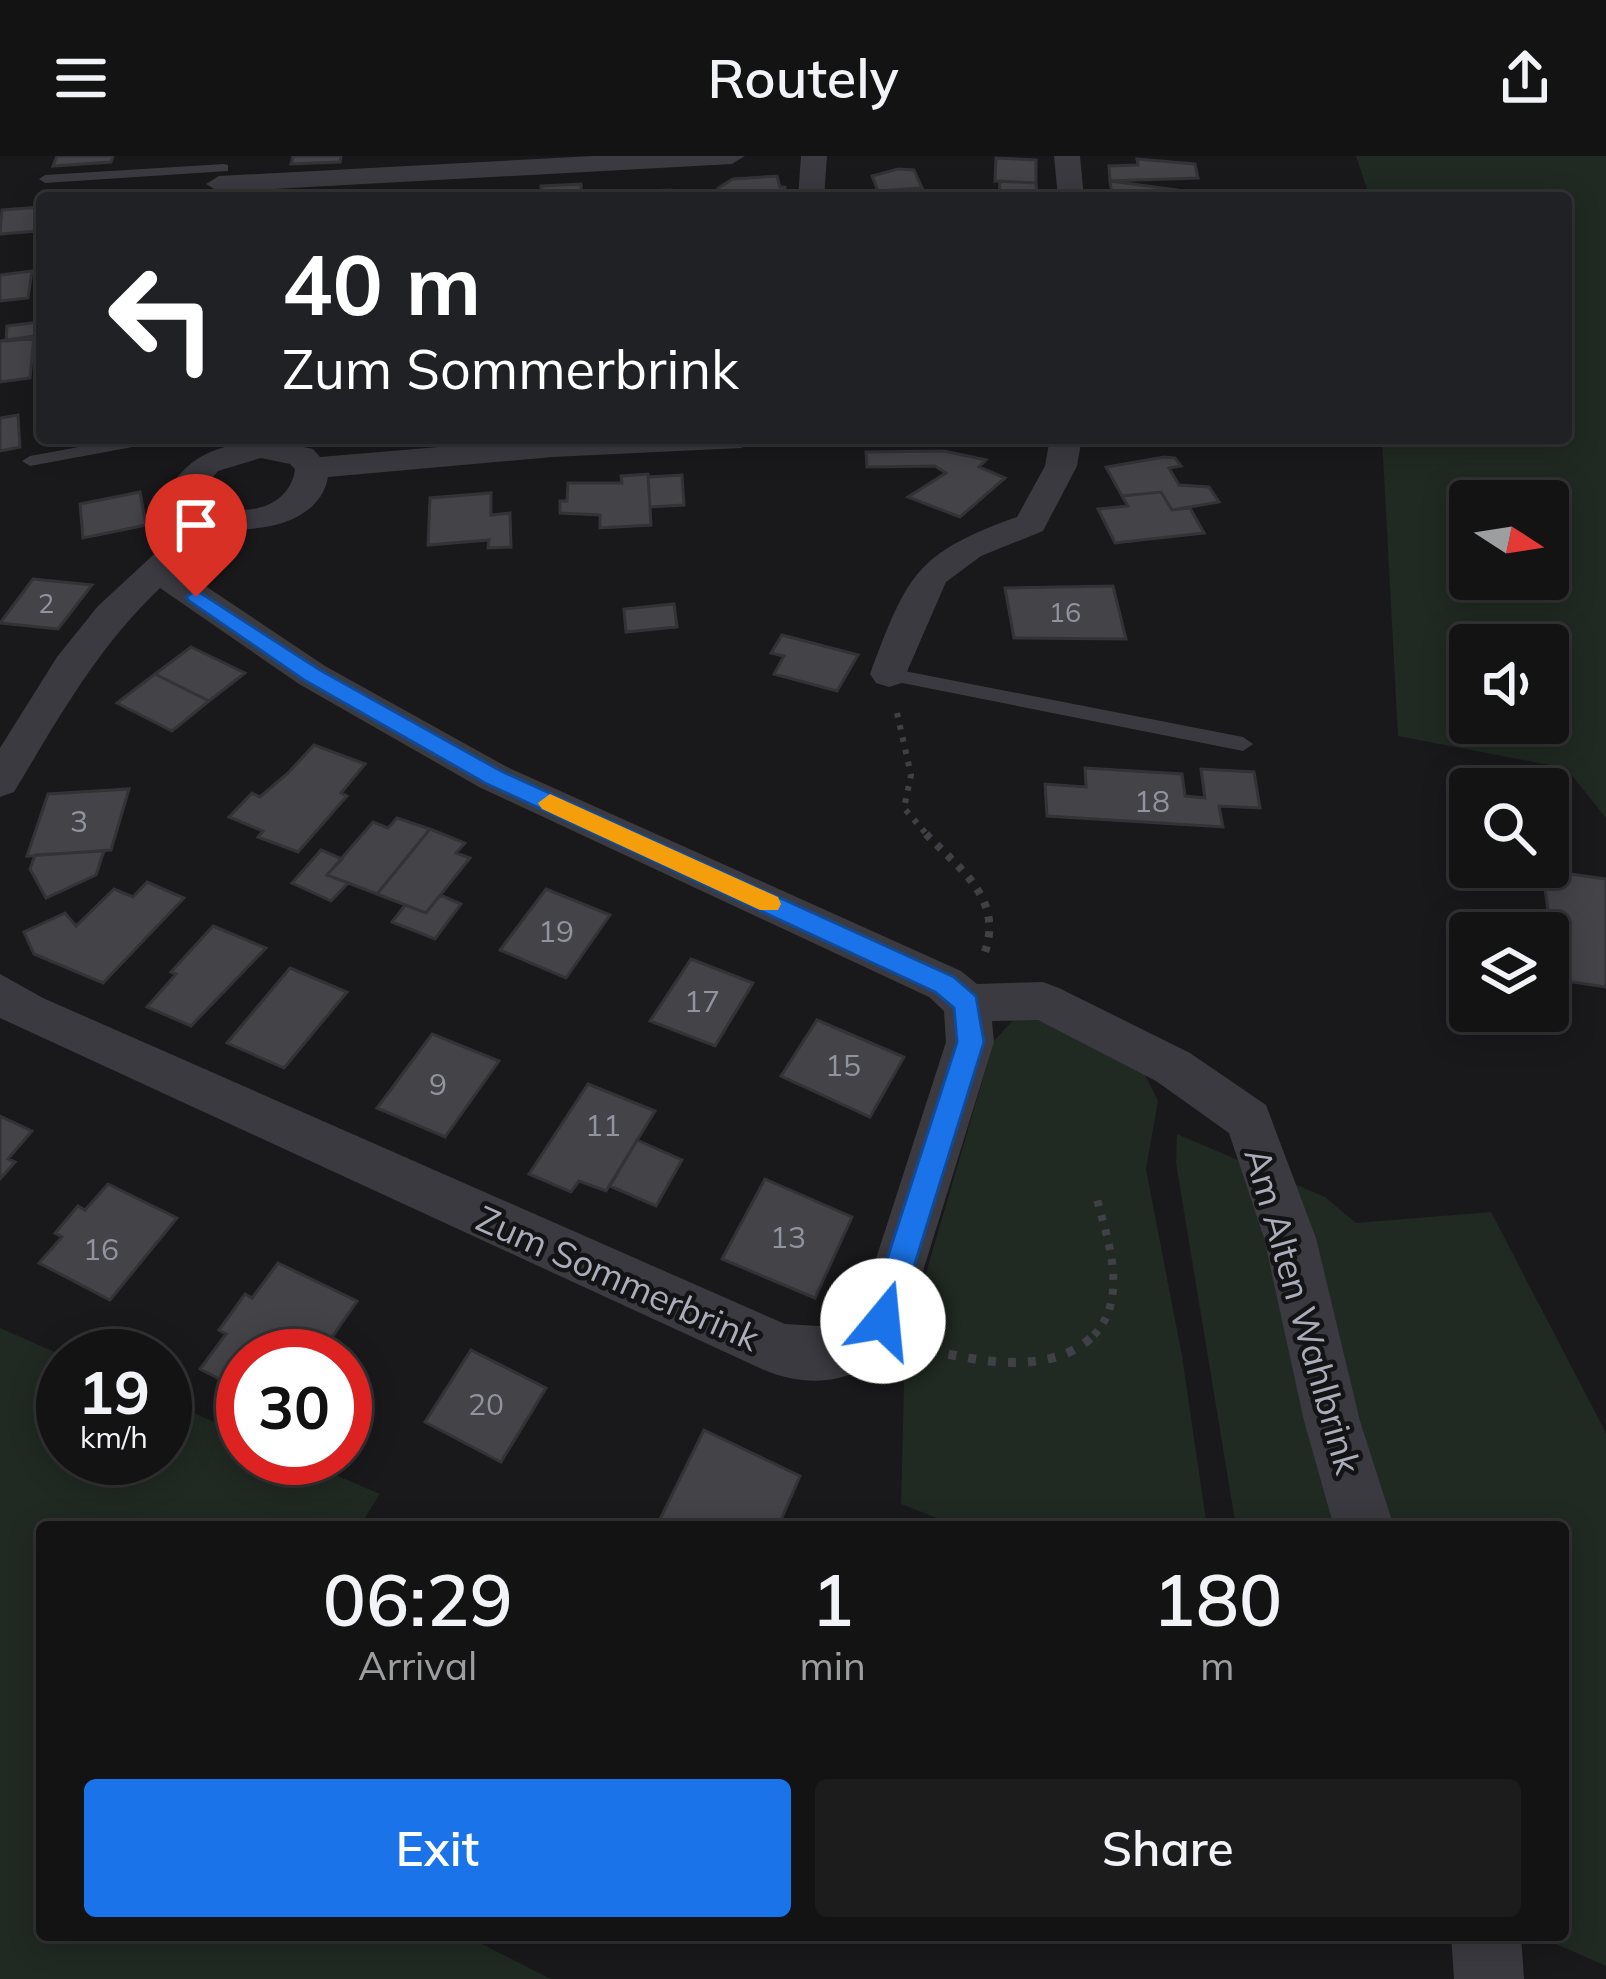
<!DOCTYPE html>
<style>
:root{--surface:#131314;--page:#1c1c1d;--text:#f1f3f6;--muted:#9d9ea0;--line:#323234;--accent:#1a73e8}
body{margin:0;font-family:Mulish,sans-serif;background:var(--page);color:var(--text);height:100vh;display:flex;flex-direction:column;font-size:45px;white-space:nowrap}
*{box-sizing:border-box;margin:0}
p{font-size:39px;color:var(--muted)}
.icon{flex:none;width:66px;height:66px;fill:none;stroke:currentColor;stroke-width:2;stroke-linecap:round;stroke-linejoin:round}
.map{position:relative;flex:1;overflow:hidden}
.side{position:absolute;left:36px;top:1365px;width:1533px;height:420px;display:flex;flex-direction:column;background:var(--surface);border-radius:12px;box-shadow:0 6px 30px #0003,0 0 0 3px var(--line)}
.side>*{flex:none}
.top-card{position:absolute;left:36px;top:36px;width:1536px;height:252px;border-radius:12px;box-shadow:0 6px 30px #0003,0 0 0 3px var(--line);background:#202124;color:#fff;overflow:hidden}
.needle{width:78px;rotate:102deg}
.fabs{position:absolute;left:1449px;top:324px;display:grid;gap:24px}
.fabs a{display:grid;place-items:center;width:120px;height:120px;border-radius:12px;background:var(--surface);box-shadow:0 6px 30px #0003,0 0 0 3px var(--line);font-size:60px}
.speed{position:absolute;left:36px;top:1173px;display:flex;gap:24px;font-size:60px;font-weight:700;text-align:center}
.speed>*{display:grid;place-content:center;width:156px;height:156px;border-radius:50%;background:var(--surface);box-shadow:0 6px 30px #0003,0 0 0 3px var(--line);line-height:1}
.speed small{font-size:30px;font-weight:400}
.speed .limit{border:18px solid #d22;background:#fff;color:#111}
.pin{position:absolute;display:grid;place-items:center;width:102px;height:102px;color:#fff;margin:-123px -51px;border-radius:50% 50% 50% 0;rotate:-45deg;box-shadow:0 0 12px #0007}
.pin .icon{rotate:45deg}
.me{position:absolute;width:132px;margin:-66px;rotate:17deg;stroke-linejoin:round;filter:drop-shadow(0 0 9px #0008)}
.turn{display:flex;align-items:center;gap:42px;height:252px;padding:0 48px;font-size:54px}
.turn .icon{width:156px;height:156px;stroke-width:2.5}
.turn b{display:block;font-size:84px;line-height:102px}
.eta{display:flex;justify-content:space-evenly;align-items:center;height:204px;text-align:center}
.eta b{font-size:72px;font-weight:600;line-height:84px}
.action{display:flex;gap:24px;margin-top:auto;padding:24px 48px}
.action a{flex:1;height:138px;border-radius:12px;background:var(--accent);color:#fff;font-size:48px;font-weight:600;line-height:138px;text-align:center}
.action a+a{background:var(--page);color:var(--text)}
header{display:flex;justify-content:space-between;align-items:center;height:156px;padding:0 48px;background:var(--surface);font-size:54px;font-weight:600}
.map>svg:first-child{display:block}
</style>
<header><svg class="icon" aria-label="menu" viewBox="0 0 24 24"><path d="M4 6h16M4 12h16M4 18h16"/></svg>Routely<svg class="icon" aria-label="share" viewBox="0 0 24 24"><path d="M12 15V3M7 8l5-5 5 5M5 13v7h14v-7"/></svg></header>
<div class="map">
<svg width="1606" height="1823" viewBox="0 0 1606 1823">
<rect width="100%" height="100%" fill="#19191b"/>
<!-- green -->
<path fill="#202922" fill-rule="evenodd" d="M1356 0H1606V662L1566 612 1398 580 1382 282H1566V42H1370ZM1470 345H1548V423H1470ZM1470 489H1548V567H1470Z
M1029 859 1142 913 1158 945 1146 1013 1182 1200 1207 1371H960L901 1348 905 1189 994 885 1014 863Z
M1177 978 1325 1041 1356 1067 1491 1056 1606 1277V1810L1545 1783 1447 1779H1563V1371H1236L1176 1007Z
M0 1172 64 1200 63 1302H165V1244L243 1279V1302H296L380 1338 359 1371H42V1779H464L551 1823H0Z"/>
<!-- building -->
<path fill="#434348" stroke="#333337" stroke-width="3" d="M57 0H113L111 6 53 10Z
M293 0H341L340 6 291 8Z
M996 2 1036 4V27L995 25Z
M1137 3 1195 8 1198 22 1110 25 1109 10 1138 9Z
M898 13 914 14 922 32 878 35 872 20Z
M777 20 780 31H785L784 42 716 38 718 32 733 23Z
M1000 25 1036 27 1037 39 999 38Z
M1110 25 1178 34 1180 42 1112 39Z
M581 28 582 42H533L541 38V30Z
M671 34 672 42H623V38L637 35Z
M42 51 38 75 0 78 2 54Z
M32 115 28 142 0 145V119Z
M39 166 37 182 6 185 7 170Z
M34 180 30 222 0 226V185Z
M18 259 20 291 0 295V262Z
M944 295 986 304 979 311 1005 322 960 361 908 341 946 317 935 310 867 311 866 296Z
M1164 301 1175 302 1181 310 1169 312 1179 329 1209 331 1219 346 1172 354 1161 336 1122 340 1106 311Z
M648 318 651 369 600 372V359L560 357V345H567L568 327H622L621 320Z
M682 319 684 349 650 351 648 321Z
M140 336 146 369 83 382 80 348Z
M1161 336 1172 354 1190 352 1204 377 1115 387 1098 353 1128 350 1122 340Z
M491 337V359L510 357 511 391 488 392 489 384 428 389 430 342Z
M33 423 92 429 58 473 0 467Z
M1113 430 1126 483 1014 482 1005 432Z
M674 448 677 471 626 476 624 453Z
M782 479 858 499 837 535 774 518 784 500 771 497Z
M191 491 245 517 209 545 155 518Z
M155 518 209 545 172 575 117 547Z
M314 589 365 608 341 637 347 640 298 696 258 681 263 675 229 661 252 637 260 641 288 617Z
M1085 612 1182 618 1185 640 1205 642 1201 613 1254 616 1260 652 1219 650 1223 671 1047 660 1045 628 1086 631Z
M129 633 111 694 27 700 48 638Z
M397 662 430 673 377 738 327 719 373 666 388 672Z
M430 673 465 687 456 697 470 702 426 757 377 738Z
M321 694 342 703 327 719 348 727 331 745 292 727Z
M104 695 96 719 46 742 30 713 35 699Z
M1542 714 1606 723V831L1559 824Z
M147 726 184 742 103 827 34 798 24 776 65 757 76 770 114 733 133 741Z
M546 733 610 759 566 822 500 794Z
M440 739 461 748 435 783 392 766 405 749 426 757Z
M213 770 266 792 191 870 147 851 176 818 171 816Z
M691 803 753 827 715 890 650 865Z
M290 812 347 836 284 912 227 887Z
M817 864 904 901 870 961 781 920Z
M432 878 499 905 445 981 377 952Z
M588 928 655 955 606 1035 579 1025 571 1036 529 1018Z
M0 960 32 975 8 1003 15 1006 0 1023Z
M637 984 682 1004 656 1050 610 1030Z
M765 1023 852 1061 815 1142 722 1103Z
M108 1028 177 1062 110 1144 39 1107 62 1081 55 1077 78 1050 85 1054Z
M278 1107 357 1145 319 1200H243V1235L200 1213 226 1178 219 1174 245 1138 252 1142Z
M471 1194 546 1232 501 1306 425 1266Z
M704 1274 800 1320 778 1371H656Z"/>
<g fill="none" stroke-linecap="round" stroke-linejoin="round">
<!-- path-far2 -->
<path stroke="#404147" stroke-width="6" stroke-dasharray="4.5 8" stroke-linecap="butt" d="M897 557 911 619 904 652 929 681"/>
<!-- path-far1 -->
<path stroke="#404147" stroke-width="8" stroke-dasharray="6 9" stroke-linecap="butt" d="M926 678C962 715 1006 745 983 801
M1094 1179C1129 1142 1108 1085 1097 1043"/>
<!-- path -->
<path stroke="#404147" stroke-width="9" stroke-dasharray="8 12" stroke-linecap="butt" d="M929 1194C983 1206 1055 1221 1097 1176"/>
<!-- lane -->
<path fill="#3a3a40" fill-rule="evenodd" d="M224 8 228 9V15L45 27 39 23 45 19Z
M128 282H162L154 287 30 310 22 305 30 300Z
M889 512 1243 581 1253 588 1243 595 882 523V513Z"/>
<!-- street -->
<path fill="#3a3a40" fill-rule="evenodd" d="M593 0H745L732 8 219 36 206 28 219 20Z
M801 0H827L824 42H798Z
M1054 0H1080L1084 42H1058Z
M260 282 313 293 320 301 545 282H757L741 292 553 301 328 321C320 367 261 376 222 373L180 413 325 510 507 611 961 815 977 828 1043 826 1059 832 1190 897 1266 949 1316 1082 1360 1265 1394 1371H1334L1304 1265 1264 1082 1229 977 1156 925 1038 864 992 865 994 886 902 1183C863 1225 816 1235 764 1214L0 862V818L43 842 785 1168 836 1171 861 1149 946 886 944 855 929 841 479 631 299 528 160 432C97 492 58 563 14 636L0 641V592L57 501 98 450 191 364 172 347 169 332C196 294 217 293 260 282ZM261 302 290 308 295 313C290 355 236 364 205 343L203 333 218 315Z
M1050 282H1082L1077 310 1043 375 981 400 946 426 902 527 889 531 876 527 870 518C907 420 915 397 1017 361L1045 310Z
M1451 1779H1521L1524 1823H1454Z"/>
</g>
<!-- route -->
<path fill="#1a73e8" stroke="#114b97" stroke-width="3" d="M196 434 320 514 501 615 954 821 976 840 984 886 894 1175 883 1180 872 1175 867 1165 957 886 954 852 935 836 485 627 304 524 189 445 186 441Z"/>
<!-- slow -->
<path fill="#f59e0b" d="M550 638 778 741 781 748 778 754H760L542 653 538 647Z"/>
<g text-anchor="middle" stroke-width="9" stroke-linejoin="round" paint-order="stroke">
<!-- far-number labels -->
<g font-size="27" fill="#91939e">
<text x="46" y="457">2</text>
<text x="1065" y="466">16</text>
</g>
<!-- number labels -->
<g font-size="30" fill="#91939e">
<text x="1152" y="656">18</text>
<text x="79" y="676">3</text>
<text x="556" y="786">19</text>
<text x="702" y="856">17</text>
<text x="843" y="920">15</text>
<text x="438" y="939">9</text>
<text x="603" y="980">11</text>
<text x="788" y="1092">13</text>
<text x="101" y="1104">16</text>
<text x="486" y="1259">20</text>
</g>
<!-- street labels -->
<g font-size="36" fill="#abaeba" stroke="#141416">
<text transform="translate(618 1122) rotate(24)" y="13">Zum Sommerbrink</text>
<text transform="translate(1303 1155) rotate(74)" y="13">Am Alten Wahlbrink</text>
</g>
</g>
</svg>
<div class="fabs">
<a><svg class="needle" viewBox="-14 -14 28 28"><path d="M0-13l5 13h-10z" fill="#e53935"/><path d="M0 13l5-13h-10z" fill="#9d9ea0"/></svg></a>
<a><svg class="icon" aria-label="sound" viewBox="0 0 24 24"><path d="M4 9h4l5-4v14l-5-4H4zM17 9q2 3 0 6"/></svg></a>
<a><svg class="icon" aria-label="search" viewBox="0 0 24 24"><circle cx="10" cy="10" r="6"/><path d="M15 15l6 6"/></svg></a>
<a><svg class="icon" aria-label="layers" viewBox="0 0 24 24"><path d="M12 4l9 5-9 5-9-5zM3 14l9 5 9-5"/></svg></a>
</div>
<div class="speed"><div>19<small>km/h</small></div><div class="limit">30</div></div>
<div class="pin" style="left:196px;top:441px;background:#d93025"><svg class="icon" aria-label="arrive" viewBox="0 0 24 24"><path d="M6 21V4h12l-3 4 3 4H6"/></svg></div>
<svg class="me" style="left:883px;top:1165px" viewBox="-20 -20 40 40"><circle r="19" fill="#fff"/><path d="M0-13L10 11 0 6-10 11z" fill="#1a73e8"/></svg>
<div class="top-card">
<div class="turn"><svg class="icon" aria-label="left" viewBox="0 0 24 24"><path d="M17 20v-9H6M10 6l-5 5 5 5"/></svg><div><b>40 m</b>Zum Sommerbrink</div></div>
</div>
<section class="side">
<div class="eta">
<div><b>06:29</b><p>Arrival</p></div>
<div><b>1</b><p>min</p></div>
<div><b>180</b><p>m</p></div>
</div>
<div class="action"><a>Exit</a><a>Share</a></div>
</section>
</div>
